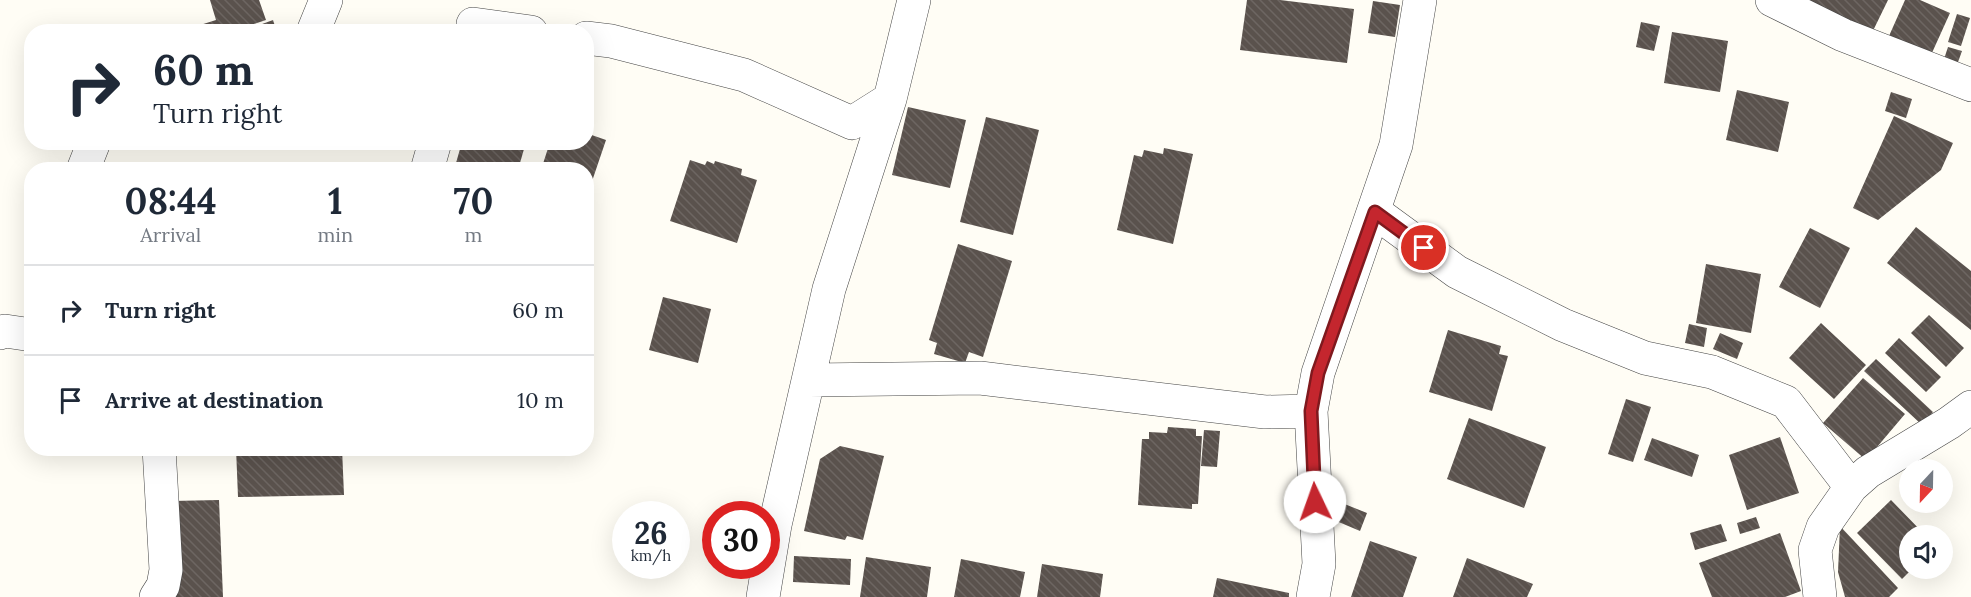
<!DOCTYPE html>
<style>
:root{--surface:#fff;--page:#f2f2f3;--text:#1f2937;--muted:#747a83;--line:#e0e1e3}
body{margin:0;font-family:Lora,serif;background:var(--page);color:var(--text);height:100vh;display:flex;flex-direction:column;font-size:22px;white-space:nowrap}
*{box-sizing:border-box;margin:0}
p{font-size:20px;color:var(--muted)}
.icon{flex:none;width:33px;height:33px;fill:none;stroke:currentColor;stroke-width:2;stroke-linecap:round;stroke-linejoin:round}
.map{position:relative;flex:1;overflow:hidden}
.drawer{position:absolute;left:24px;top:162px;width:570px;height:294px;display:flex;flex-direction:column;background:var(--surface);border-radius:24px;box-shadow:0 6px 24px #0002}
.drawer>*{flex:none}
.guide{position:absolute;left:24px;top:24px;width:570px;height:126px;border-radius:24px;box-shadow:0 6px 24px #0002;background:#fff;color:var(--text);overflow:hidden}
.needle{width:39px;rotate:202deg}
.fabs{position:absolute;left:1899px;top:459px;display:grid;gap:12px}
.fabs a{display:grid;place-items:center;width:54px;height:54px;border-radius:50%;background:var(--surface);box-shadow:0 6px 24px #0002;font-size:30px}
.speed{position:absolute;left:612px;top:501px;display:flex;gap:12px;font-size:30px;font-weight:700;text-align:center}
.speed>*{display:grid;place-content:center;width:78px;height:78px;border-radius:50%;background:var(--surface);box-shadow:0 6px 24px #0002;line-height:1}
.speed small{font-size:15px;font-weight:400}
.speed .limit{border:9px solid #d22;background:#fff;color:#111}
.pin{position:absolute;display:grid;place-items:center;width:51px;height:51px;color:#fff;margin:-26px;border:3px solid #fff;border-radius:50%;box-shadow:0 2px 6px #0007}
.me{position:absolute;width:66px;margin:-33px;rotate:357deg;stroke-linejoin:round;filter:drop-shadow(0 0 4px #0008)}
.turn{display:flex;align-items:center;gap:21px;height:126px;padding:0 30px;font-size:27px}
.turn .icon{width:78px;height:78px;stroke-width:2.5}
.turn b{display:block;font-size:42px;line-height:51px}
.eta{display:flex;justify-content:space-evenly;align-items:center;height:102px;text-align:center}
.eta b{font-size:36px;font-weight:700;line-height:42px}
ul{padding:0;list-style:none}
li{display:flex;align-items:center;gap:18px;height:90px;padding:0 30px;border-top:2px solid var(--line)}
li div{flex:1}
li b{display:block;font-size:22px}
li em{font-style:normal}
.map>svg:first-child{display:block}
</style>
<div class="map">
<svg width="1971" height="597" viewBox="0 0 1971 597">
<defs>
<pattern id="building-back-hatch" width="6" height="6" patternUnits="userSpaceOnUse" patternTransform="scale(1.5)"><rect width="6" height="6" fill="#5a524d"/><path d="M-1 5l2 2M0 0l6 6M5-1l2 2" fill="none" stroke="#6d6662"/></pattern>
</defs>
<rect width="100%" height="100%" fill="#fffdf5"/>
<!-- building -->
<path fill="url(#building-back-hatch)" d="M210 0H259L266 20 230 32H199L197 26 216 20Z
M1247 0H1280L1354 9 1347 63 1240 50Z
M1809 0H1888L1869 39Z
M1905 0H1920L1950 13 1931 55 1889 36Z
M1373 1 1400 5 1395 37 1368 33Z
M1957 14 1970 18 1961 46 1948 42Z
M273 20 277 32H243V31Z
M1641 22 1660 26 1654 51 1636 47Z
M1672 32 1728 41 1720 92 1664 83Z
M1948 47 1962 51 1953 76 1940 71Z
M1737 90 1789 102 1778 152 1726 140Z
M1891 92 1912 99 1906 118 1885 111Z
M908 107 966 120 950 188 892 175Z
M1894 116 1953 143 1941 170 1878 220 1853 208Z
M986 117 1039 130 1013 235 960 222Z
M586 133 606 140 587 196 586 170H541L550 142H586Z
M462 142H526L518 170H454Z
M1164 148 1193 154 1173 244 1117 230 1134 155 1142 157 1144 150 1163 154Z
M690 160 705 165 707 161 714 164 715 161 742 169 741 175 757 180 737 243 670 221Z
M1916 227 1971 271V330L1887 263Z
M1810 228 1850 248 1820 308 1779 287Z
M958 244 1012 261 983 357 969 352 965 363 934 354 937 343 929 340Z
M1706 264 1761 274 1751 333 1696 323Z
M663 297 711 309 698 363 649 350Z
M1929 315 1964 348 1946 367 1911 333Z
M1821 323 1866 365 1834 399 1789 358Z
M1689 324 1707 328 1704 347 1685 343Z
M1448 330 1501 346 1499 354 1508 356 1492 411 1429 392Z
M1720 333 1743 343 1737 359 1713 349Z
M1899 338 1941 377 1926 392 1885 353Z
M1876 359 1933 412 1922 425 1864 371Z
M1863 378 1905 414 1866 460 1823 423Z
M1626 399 1651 407 1633 462 1608 454Z
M1469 418 1546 447 1524 508 1447 479Z
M1168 427 1196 429V436H1202L1198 504H1192V509L1138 505 1142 439H1149V432L1167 433Z
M1204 430 1220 431 1217 467 1201 466Z
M1780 437 1799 493 1747 510 1729 455Z
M1652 438 1699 455 1692 477 1644 460Z
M840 446 884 456 863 540 847 536 845 540 804 531 820 459Z
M236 448H342L344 495 238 497Z
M219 500 223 597H176L172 501Z
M1891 500 1926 536H1910V568H1913L1902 579 1857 533Z
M1342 503 1367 513 1360 531 1334 520Z
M1756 517 1760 528 1740 534 1737 523Z
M1721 524 1727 541 1695 550 1690 533Z
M1840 526 1898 588 1889 597H1845L1838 572Z
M1780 533 1801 591 1785 597H1712L1699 563Z
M1370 541 1417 557 1403 597H1351Z
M794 556 851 559 850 585 793 582Z
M866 557 931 567 927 597H860Z
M1467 558 1533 584 1527 597H1453Z
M961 559 1025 572 1020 597H954Z
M1042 564 1103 574 1100 597H1037Z
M1217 578 1289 593V597H1213Z"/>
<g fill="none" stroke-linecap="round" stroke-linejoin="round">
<!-- minor casing -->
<g stroke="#444" stroke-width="34">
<path id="minor" d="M1772 0 1843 35 1971 85
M473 24 531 32
M313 32 326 0
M586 38 611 41 744 75 852 123 890 99 914 0
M83 170 94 142
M427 170 435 142
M1375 212 1457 272 1563 325 1645 358 1712 372 1786 402 1851 487
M0 333 5 331 32 335
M809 380 980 378 1265 412 1311 411
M156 597 163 586 166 570 159 448
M763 597 775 525 829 289 890 99
M1313 597 1319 564 1311 411 1318 373 1396 145 1420 0
M1820 597 1815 550 1823 527 1851 487 1868 472 1949 423 1971 407"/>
</g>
<!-- minor -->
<use href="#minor" stroke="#fff" stroke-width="33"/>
</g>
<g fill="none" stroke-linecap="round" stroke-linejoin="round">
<!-- route casing -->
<g stroke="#7f191e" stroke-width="15">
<path id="route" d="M1315 502 1311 411 1318 373 1375 212 1424 248"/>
</g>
<!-- route -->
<use href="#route" stroke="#c4262e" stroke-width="10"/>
</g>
</svg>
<div class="fabs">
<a><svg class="needle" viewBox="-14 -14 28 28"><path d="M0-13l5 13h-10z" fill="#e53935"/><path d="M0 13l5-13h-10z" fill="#747a83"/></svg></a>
<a><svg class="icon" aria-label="sound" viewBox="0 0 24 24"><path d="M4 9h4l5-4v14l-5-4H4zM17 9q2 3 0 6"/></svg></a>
</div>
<div class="speed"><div>26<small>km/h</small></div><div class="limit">30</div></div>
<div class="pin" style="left:1424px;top:248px;background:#d93025"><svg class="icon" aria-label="arrive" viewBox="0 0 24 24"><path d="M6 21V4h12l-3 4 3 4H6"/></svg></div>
<svg class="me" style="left:1315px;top:502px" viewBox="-20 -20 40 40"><circle r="19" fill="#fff"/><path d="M0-13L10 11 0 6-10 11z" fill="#c4262e"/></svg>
<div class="guide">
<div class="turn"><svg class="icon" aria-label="right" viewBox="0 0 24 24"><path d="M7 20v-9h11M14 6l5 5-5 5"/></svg><div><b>60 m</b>Turn right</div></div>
</div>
<section class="drawer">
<div class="eta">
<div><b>08:44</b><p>Arrival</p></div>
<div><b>1</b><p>min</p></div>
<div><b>70</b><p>m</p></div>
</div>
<ul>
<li><svg class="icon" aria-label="right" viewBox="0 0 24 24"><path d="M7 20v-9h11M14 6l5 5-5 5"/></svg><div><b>Turn right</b></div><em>60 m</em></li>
<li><svg class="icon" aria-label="arrive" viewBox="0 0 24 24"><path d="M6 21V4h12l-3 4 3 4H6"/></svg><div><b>Arrive at destination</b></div><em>10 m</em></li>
</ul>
</section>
</div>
